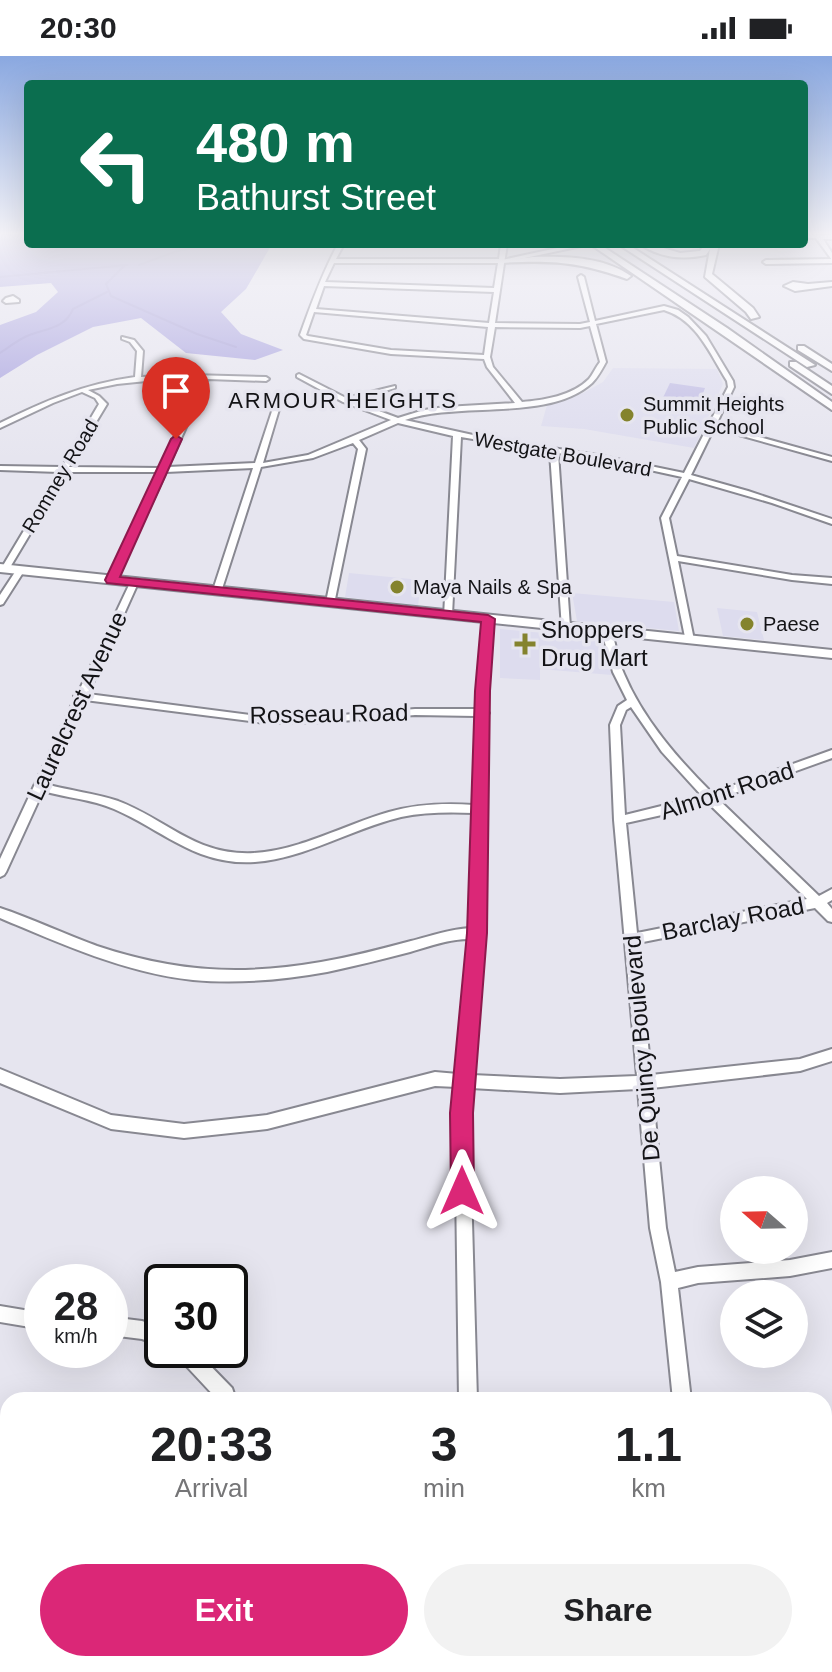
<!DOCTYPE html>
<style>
:root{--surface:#fff;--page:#f2f2f2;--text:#202124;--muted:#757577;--accent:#db2777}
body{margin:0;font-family:Helvetica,sans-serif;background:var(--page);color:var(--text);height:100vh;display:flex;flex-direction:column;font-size:30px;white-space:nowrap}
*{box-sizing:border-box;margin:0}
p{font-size:26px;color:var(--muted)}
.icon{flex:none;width:44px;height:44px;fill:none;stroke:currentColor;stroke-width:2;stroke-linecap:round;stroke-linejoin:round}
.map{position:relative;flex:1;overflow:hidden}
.drawer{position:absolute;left:0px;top:1336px;width:832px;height:280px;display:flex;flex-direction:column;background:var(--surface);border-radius:24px 24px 0 0;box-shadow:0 8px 32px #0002}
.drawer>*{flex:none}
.banner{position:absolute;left:24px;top:24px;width:784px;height:168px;border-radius:8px;box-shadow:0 8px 32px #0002;background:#0b6e4f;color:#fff;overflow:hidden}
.needle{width:52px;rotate:290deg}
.controls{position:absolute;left:720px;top:1120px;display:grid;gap:16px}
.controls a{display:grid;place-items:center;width:88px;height:88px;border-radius:50%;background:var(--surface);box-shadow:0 8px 32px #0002;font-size:40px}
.speed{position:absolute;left:24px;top:1208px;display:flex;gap:16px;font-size:40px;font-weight:700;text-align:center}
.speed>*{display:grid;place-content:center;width:104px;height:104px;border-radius:50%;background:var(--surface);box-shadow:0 8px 32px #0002;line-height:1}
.speed small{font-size:20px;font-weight:400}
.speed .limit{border:4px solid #111;border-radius:12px;background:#fff;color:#111}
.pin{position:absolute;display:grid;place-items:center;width:68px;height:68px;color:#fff;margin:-82px -34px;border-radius:50% 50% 50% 0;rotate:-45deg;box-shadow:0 0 8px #0007}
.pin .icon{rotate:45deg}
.me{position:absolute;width:88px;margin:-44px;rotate:0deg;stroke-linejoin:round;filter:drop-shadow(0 0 6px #0008)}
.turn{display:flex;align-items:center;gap:28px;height:168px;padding:0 40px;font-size:36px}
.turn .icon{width:104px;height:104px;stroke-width:2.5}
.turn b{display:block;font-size:56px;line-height:68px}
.eta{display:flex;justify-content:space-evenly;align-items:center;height:136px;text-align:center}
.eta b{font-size:48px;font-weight:600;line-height:56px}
.cta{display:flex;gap:16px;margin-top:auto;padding:16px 40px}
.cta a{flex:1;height:92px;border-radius:48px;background:var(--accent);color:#fff;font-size:32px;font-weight:600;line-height:92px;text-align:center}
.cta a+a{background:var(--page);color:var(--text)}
.status{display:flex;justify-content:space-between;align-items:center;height:56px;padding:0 40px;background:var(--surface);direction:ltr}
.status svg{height:22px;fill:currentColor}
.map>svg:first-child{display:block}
</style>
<div class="status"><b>20:30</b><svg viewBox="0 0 49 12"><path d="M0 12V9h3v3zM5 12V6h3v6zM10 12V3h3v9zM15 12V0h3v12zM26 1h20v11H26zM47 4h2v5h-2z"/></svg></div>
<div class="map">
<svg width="832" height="1616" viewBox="0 0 832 1616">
<rect width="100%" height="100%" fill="#e6e5ef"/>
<!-- built -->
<path fill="#dddcee" d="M613 312 717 313 723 328 694 392 584 373 541 370 547 349 583 337 603 326Z
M349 517 421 524 418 550 345 541Z
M572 537 674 546 679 575 577 565Z
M717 552 757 556 764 584 723 580Z
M500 573 599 582 612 619 540 613V624L500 622Z"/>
<!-- green -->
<path fill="#c0bce4" d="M670 327 705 332 696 356 659 350Z"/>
<!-- forest -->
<path fill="#a6a0de" d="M0 178H28V188H272L246 233 221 256 241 278 283 294 255 304 186 297 141 262 93 271 37 299 0 322V269L36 256 58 236 51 227 0 231Z"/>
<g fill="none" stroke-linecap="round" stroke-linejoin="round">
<!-- stream -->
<path stroke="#9d96d3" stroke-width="2" d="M139 209 177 195 210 188
M124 210 106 228 111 240 197 278 236 291
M0 221 127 209
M0 297C8 292 15 286 23 282 42 272 64 275 73 253L107 236"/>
<!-- minor casing -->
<g stroke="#888891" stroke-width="4">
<path id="minor" d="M338 188H344L336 203H499L501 188H507L495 267 580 268 590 266 578 221 581 219 584 221 595 265 664 250 678 254 688 261 706 280 733 325 734 331 716 369 832 401V405L714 372 691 419 748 435 832 463V468L772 447 689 423 669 462 677 500 792 519 832 522V528L792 524 678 505 694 584 689 587 686 586 661 462 682 421 627 409 558 397 570 571 565 574 562 573 550 396 461 381 452 559 447 562 444 561 453 380 398 367 359 384 366 393 334 548 331 549 326 546 358 393 353 387 313 402 261 411 221 536H215L213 534 253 412 166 416 116 524 112 527 108 524 158 416H67L9 513 8 515H2L1 513 59 416 0 414V410L62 411 99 348 95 342 82 336 53 347 0 372V367C45 345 84 328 135 321L137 295 130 286 122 283V281L134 284 143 295 141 321 191 319 266 321 269 323 266 325 208 323 168 411 255 407 277 340 280 338 283 340 263 407 308 399 391 364 343 346 297 321V319L299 318 346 342 395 330V332L352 345 398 362 424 354 445 351 515 347 487 311 484 303 391 298 304 283 300 279C311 248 322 218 338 188ZM334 207H498L494 232 325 226ZM324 230 494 236 489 267 316 253ZM664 254C697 264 710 298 727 325L728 331 684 417 597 399 482 381 405 364C460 345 549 366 592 327 598 321 602 313 606 306L596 268ZM314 256 488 271 484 299 391 294 308 280 306 279ZM590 270 600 306C596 311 593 318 589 323 572 340 544 344 522 346L493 311 490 301 495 271 580 272ZM166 323H201L160 412 69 411 107 348 99 340 88 334 117 328Z
M832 203V207L766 208 763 206 766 204Z
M793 226 808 228 832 226V230L795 235 784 230Z
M13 240 19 244V246L6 247 3 245 6 242Z
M20 512 24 515 3 548 0 549V539L17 513Z
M134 524 138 527 88 638 265 661 329 660 415 653H476L483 563 488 560 493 563 487 654 489 657 487 660 483 877 472 1019 560 1023 637 1020 614 764 610 669 618 650 627 644 613 616 602 576 604 574H610L612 576C616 590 618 605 624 618 643 663 677 702 712 737L832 694V702L718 743 819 840 832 833V844L827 847 832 853V866L828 865 815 852 638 887 651 1019 800 1003 832 993V1005L800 1015 652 1032 666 1172 675 1216 698 1211 790 1204 832 1196V1212L790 1220 698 1227 678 1232 691 1344H673L661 1226 650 1172 638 1033 560 1037 471 1032 469 1057 477 1344H459L455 1057 457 1031 435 1030 267 1073 184 1082 111 1073 0 1027V1013L111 1059 184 1068 267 1059 435 1016 458 1018 470 883C449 883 430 890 410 896 383 903 355 910 327 916 283 924 237 928 193 924 126 917 62 888 0 862V852C33 863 64 878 97 890 175 916 240 920 321 906 351 901 381 893 411 885 431 880 450 873 471 872L474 757C449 756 425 756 401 761 351 773 306 802 255 806 196 810 163 774 114 753 92 743 66 742 43 735L6 816 4 819 0 821V803L75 642 74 640 78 637 130 527ZM85 644 265 667 329 666 415 659 476 660 474 749C445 747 417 748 389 756 344 769 301 794 254 797 195 800 168 764 118 745 95 737 70 735 46 728ZM631 651 662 696 702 740 625 759 620 669 626 654ZM708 747 807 843 637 877 626 767 693 752Z
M0 1250 42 1257V1273L0 1266Z
M110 1261 142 1265 162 1272V1290L142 1283 110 1279Z
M174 1294H195L232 1332 236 1344H218L177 1300Z
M197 1608H217L215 1616H195Z
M454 1608H474V1616H454Z
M699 1608H719L720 1616H700Z"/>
</g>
<!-- major casing -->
<g stroke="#888891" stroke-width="4">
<path id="major" d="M804 178 832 179V183H823L832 197V204L816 182H804Z
M576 188H591L501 207 497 205Z
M0 508 832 594V602L0 516Z"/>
</g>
<!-- highway casing -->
<g stroke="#888891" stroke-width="4">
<path id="highway" d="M525 188H575L571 190Z
M590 188H599L727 272 832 346V354Z
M618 188H627L815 309 807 311Z
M640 188H650L680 197 700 195 703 191 700 188 710 190 719 188 712 218 753 252 759 261 751 263 746 256 705 221 710 193 706 199C683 204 660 202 640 188Z
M533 201C566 200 604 201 631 220L627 223C579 206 552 204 501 207L497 205Z
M798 290H804L832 308V315L798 294Z
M790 306H796L832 330V338L790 310Z"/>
</g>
<!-- minor -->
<use href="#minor" fill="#fff" fill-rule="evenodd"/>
<!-- major -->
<use href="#major" fill="#fff" fill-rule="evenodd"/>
<!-- highway -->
<use href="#highway" fill="#fff" fill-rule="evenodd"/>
</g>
<!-- sky -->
<linearGradient id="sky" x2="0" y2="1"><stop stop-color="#8aa8e0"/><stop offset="0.44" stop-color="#f4f3f8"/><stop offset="1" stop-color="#f4f3f8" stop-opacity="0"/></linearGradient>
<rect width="832" height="404" fill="url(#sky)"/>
<!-- route -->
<path fill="#db2777" stroke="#8e194d" stroke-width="2" d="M176 379 182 383 120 521 488 559 495 563 490 635 487 877 473 1057 474 1135 471 1143 462 1147 454 1143 451 1135 450 1057 467 877 475 635 481 566 107 527 105 524 171 383Z"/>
<!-- markers -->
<g fill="#84832d" stroke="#e6e5ef" stroke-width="3">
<circle cx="627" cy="359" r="8"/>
<circle cx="397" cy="531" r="8"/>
<circle cx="747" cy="568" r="8"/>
<path d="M521 576h8v8h8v8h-8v8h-8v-8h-8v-8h8z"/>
</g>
<g text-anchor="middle" stroke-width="7" stroke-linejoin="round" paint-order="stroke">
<!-- far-poi labels -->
<g font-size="20" fill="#131316" stroke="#e6e5ef" text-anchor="start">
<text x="643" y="355">Summit Heights<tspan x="643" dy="23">Public School</tspan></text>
<text x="413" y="538">Maya Nails &amp; Spa</text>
<text x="763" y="575">Paese</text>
</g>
<!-- far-street labels -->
<g font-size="20" fill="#131316" stroke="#e6e5ef">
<text transform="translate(563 398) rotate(10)" y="7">Westgate Boulevard</text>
<text transform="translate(60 420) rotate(-59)" y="7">Romney Road</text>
</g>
<!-- far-neighbourhood labels -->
<g font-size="22" letter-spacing="2" fill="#131316" stroke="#e6e5ef">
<text x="343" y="352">ARMOUR HEIGHTS</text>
</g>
<!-- poi labels -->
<g font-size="24" fill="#131316" stroke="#e6e5ef" text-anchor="start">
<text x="541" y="582">Shoppers<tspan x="541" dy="28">Drug Mart</tspan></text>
</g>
<!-- street labels -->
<g font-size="24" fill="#131316" stroke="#e6e5ef">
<text transform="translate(77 650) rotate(-65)" y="8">Laurelcrest Avenue</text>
<text transform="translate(329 658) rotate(-1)" y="8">Rosseau Road</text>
<text transform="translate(727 735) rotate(-18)" y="8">Almont Road</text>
<text transform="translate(733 863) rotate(-11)" y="8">Barclay Road</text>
<text transform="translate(642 992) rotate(-95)" y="8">De Quincy Boulevard</text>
</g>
</g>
</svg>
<div class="controls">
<a><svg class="needle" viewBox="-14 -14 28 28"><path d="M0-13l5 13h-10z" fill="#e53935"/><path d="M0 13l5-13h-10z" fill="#757577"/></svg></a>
<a><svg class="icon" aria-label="layers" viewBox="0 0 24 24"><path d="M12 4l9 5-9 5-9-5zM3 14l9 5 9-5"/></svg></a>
</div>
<div class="speed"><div>28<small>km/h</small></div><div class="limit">30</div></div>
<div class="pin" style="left:176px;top:383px;background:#d93025"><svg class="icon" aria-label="arrive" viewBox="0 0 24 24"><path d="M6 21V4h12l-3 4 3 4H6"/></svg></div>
<svg class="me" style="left:462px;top:1135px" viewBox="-20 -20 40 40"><path d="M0-17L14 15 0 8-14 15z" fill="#db2777" stroke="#fff" stroke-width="4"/></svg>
<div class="banner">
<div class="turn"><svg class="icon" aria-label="left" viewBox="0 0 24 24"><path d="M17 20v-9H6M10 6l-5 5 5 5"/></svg><div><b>480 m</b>Bathurst Street</div></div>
</div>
<section class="drawer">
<div class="eta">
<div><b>20:33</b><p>Arrival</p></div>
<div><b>3</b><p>min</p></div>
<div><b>1.1</b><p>km</p></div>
</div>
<div class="cta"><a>Exit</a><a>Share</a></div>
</section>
</div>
